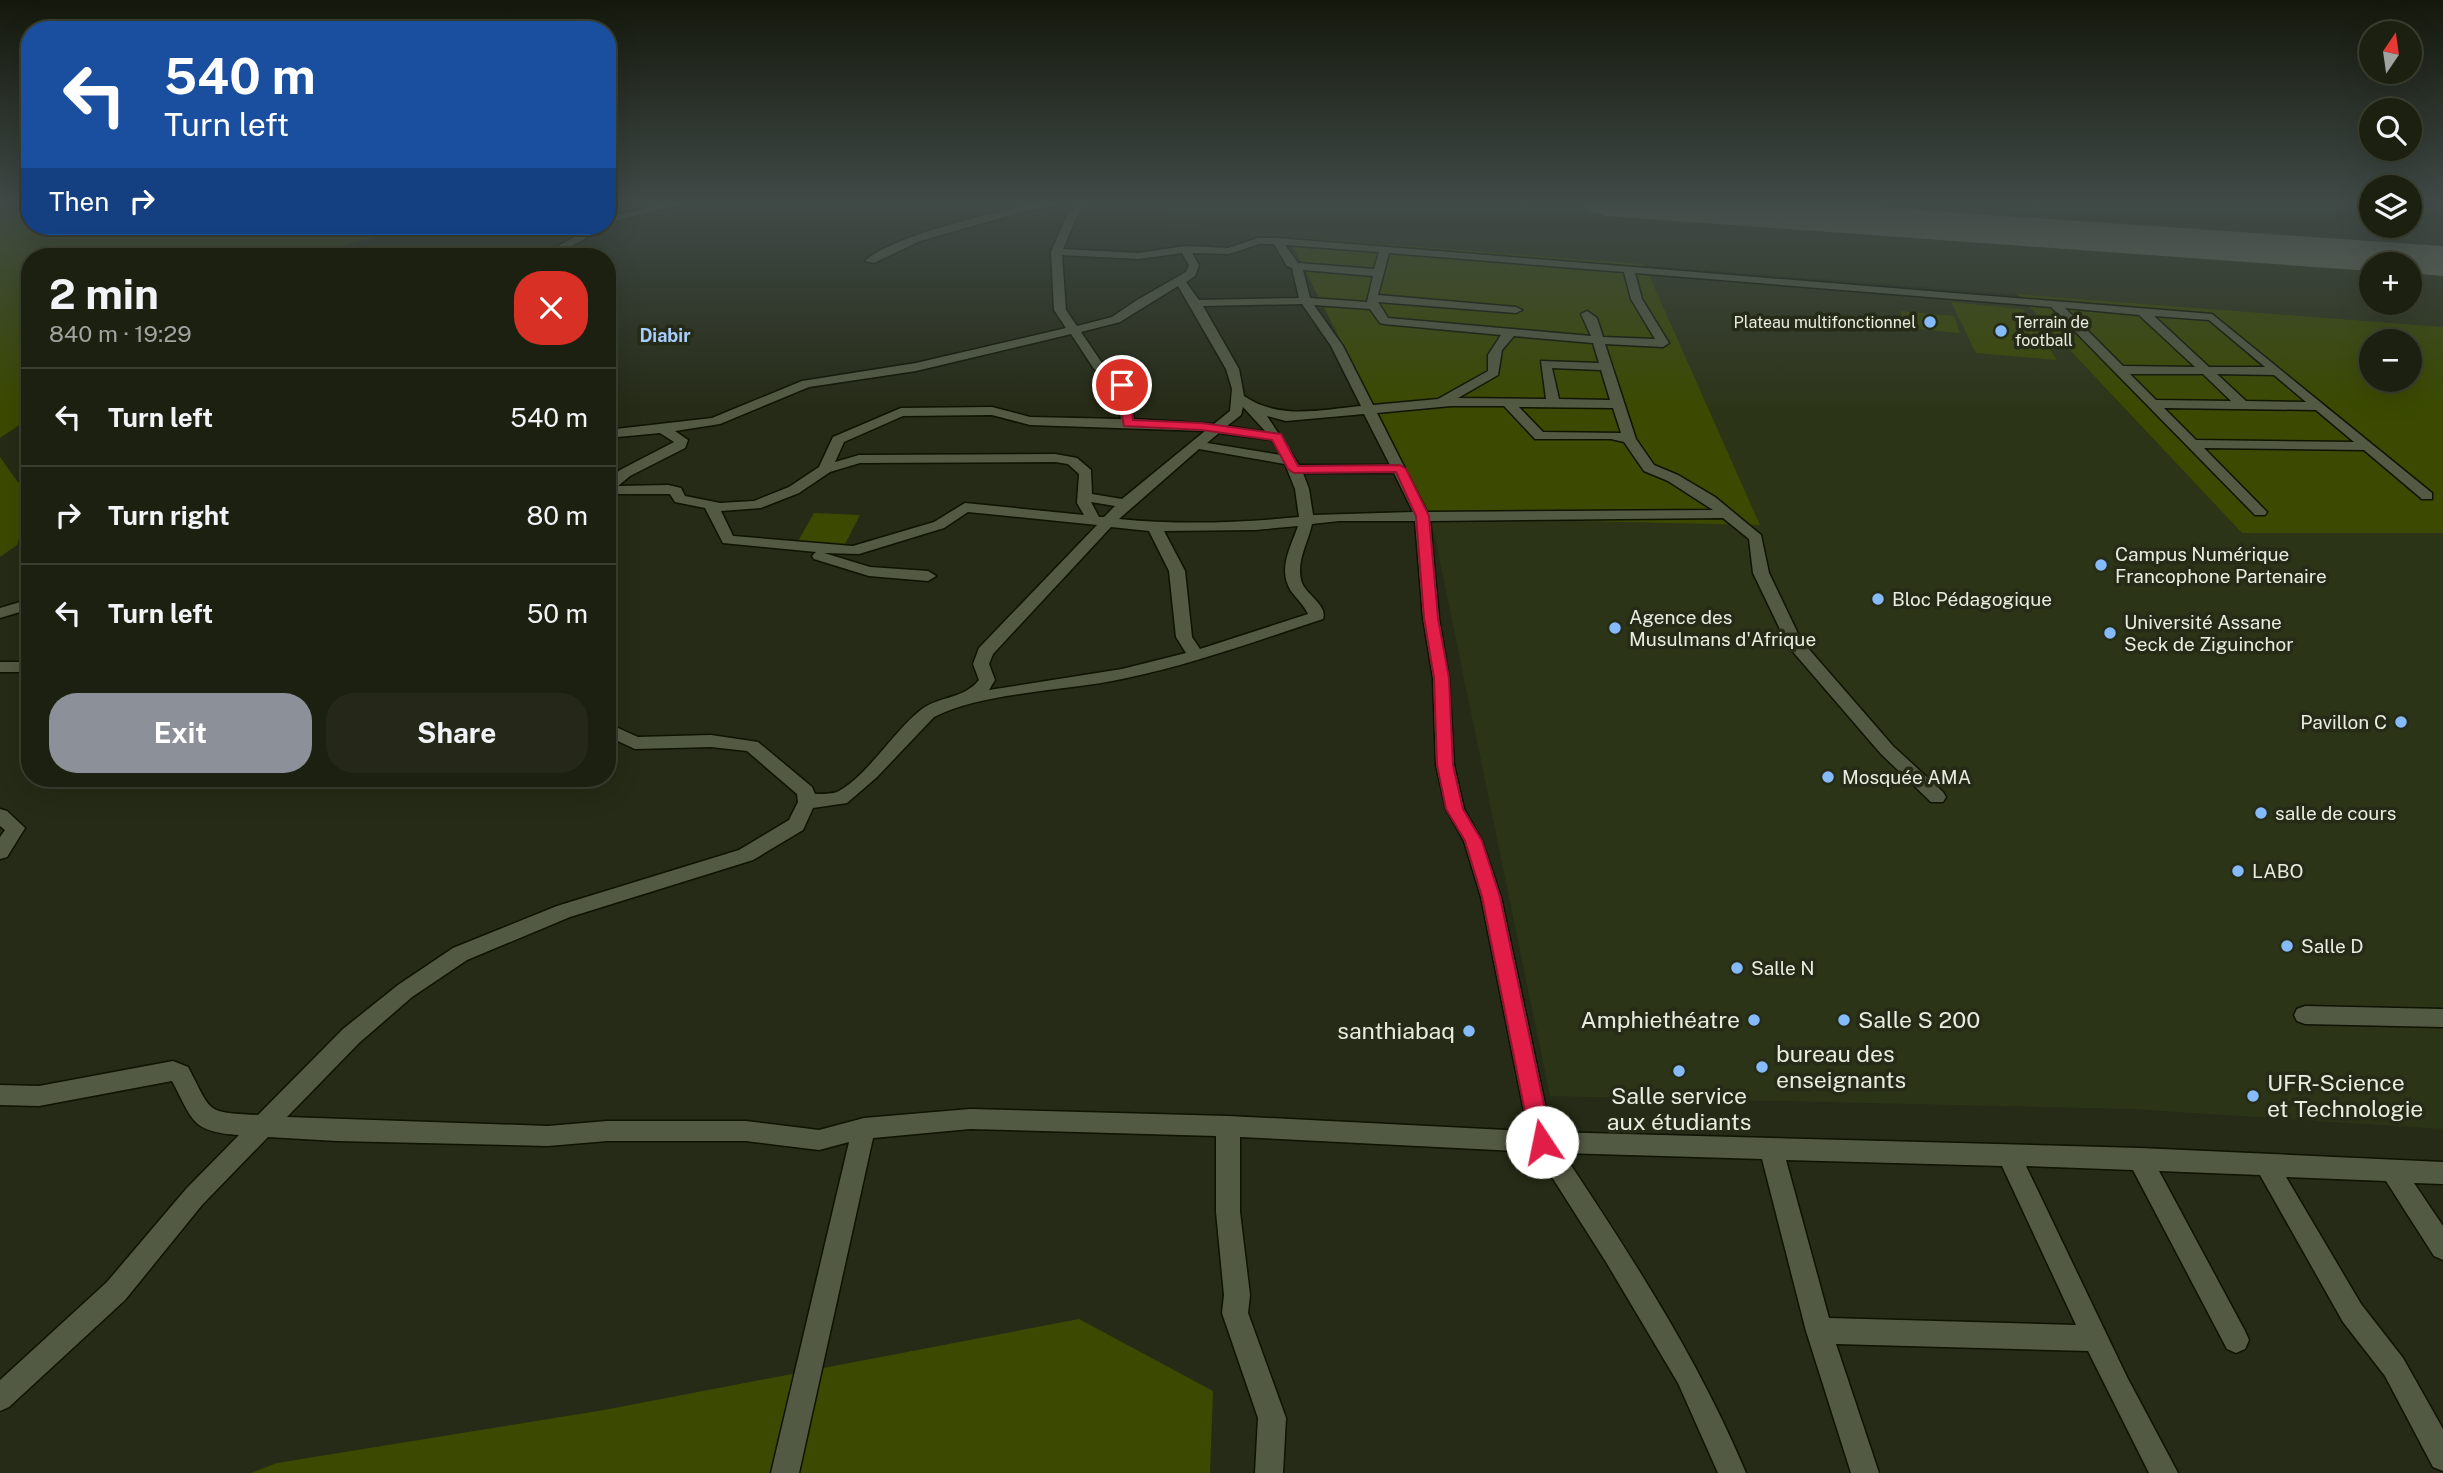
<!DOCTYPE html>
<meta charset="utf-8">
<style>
:root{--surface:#1c2010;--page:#252819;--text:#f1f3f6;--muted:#a0a39f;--line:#3a3e30;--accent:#8c9099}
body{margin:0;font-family:"Public Sans",sans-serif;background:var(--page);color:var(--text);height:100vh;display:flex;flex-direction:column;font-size:26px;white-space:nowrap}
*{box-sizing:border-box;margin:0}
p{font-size:23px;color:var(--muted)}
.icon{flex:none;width:38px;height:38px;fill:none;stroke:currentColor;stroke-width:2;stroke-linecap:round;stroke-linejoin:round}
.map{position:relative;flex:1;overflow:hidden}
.details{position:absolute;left:21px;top:248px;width:595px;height:539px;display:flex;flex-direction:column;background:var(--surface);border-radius:28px;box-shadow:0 7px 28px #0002,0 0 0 2px var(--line)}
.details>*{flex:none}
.banner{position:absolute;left:21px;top:21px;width:595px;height:214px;border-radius:28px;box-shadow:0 7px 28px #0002,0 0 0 2px var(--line);background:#1a4fa0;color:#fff;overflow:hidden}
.needle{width:46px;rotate:13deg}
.tools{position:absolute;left:2359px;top:21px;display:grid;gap:14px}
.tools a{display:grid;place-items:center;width:63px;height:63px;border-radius:50%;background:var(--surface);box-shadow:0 7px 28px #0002,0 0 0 2px var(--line);font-size:35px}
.pin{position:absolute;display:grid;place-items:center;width:60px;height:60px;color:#fff;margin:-30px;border:4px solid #fff;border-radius:50%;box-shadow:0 2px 7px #0007}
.me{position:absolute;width:77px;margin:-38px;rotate:349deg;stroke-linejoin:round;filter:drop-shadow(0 0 5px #0008)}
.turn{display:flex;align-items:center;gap:24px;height:147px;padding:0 28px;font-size:32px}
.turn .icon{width:91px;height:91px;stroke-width:2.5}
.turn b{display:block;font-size:49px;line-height:60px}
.then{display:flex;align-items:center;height:66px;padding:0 28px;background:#0003;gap:14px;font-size:26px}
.round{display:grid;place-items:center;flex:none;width:74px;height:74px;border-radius:28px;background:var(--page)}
.summary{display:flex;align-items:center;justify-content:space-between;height:119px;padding:0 28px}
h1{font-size:42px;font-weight:700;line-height:52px}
.action{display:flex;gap:14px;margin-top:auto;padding:14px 28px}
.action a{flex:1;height:80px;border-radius:28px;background:var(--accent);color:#fff;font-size:28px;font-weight:700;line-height:80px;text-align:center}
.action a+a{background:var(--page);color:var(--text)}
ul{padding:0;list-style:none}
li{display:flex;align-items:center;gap:21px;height:98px;padding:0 28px;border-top:2px solid var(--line)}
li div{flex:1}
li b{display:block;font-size:26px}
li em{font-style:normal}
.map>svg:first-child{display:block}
</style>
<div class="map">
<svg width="2443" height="1473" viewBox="0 0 2443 1473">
<rect width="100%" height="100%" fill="#252b16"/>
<!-- built -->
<path fill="#2c3418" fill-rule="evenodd" d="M1095 202H2371V226H2410V202H2443V327L1171 229 1168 209ZM2371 264H2410V303H2371Z
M1647 274 2027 305 2242 533H2443V1129L2131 1109 1550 1096 1431 518 1760 525Z"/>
<!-- green -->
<path fill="#3b4a00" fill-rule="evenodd" d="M0 202H30V226H387L392 233 298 257H30V418L0 438Z
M1288 237 1644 264 1760 525 1431 518Z
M2017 294 2443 327V533H2242ZM2371 341H2410V380H2371Z
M1951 302 2023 309 2057 360 1976 353Z
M1900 311 1954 316 1960 333 1906 328Z
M0 457 30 499 17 545 0 557Z
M814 513 860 515 843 548 796 545Z
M1079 1319 1213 1391 1210 1473H251L277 1463 604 1410Z"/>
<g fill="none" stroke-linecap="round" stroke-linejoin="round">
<!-- runway -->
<path fill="#6e7361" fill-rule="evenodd" d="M1584 202H1803L2443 246V276L2410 273V264H2371V271L1607 216 1591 212Z"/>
<!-- minor casing -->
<g stroke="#0e1302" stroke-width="3">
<path id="minor" d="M673 202H690L607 223V217Z
M1043 202H1071L1019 213 920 241 874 263 865 261C890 236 1005 209 1043 202Z
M1080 202H1090L1077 216 1063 249 1139 253 1185 246 1228 248 1258 238H1277L2212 314 2432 493V499H2422L2364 450 2204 448 2267 512 2265 515H2255L2051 307 1635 273 1642 299 1669 343 1663 347 1605 344 1636 439 1654 465 1678 475 1715 497 1761 535 1769 573 1801 640 1893 746 1943 792 1946 797 1943 802H1931L1881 754 1788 646 1753 573 1749 539 1723 518 1430 521 1439 618 1449 678 1454 765 1464 809 1482 841 1501 897 1551 1132 2140 1148 2443 1162V1184L2414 1183 2443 1226V1260L2434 1256 2386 1181 2286 1177 2361 1304 2403 1358 2443 1429V1471L2433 1467 2385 1376 2343 1322 2260 1175 2159 1171 2245 1331 2249 1340 2245 1349 2236 1353 2227 1349 2133 1170 2026 1166 2127 1377 2178 1473H2149L2088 1351 1836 1344 1879 1473H1851L1806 1331 1762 1159 1563 1153C1631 1256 1698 1358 1746 1473H1718L1678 1383 1606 1262 1536 1152 1240 1137V1212L1250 1295 1248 1313 1286 1418 1283 1473H1255L1258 1418 1222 1313 1224 1295 1216 1212V1136L970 1129 873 1138 799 1473H771L849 1142 819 1150 746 1141H607L548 1146 337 1141 268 1137 202 1205 125 1300 9 1407 0 1411V1380L107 1282 186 1189 239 1135C191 1132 193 1120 172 1081L39 1106 0 1105V1085L39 1086 173 1061 188 1067C213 1114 204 1112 258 1115L343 1029 398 985 453 948 557 906 739 850 789 820 798 802 797 794 747 751 711 747 635 749 607 736V723L638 737 711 735 758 742 812 787 815 794C822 794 831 794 837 792 867 777 895 729 922 709 940 696 964 699 979 680L973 664 979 648 1097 525 968 512 944 528 859 554 824 553 870 567 928 571 936 576 928 581 869 576 814 559 812 556 816 552 723 543 705 508 675 502 670 494H607V481L620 470 674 442 660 433 607 438V430L712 418 802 381 916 363 1066 328 1054 310 1051 252 1067 215ZM1259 244H1274L1287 266 1292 268 1299 298 1199 300 1186 282 1195 276 1199 265 1192 253 1229 254ZM1285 245 1379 252 1374 269 1298 263ZM1182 253 1189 265 1186 272 1137 300 1112 317 1077 326 1066 310 1062 255 1139 259ZM1389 253 1624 272 1631 299 1655 339 1603 337 1597 318 1587 311 1581 314 1591 336 1388 318 1378 302 1516 313 1522 310 1516 307 1378 295ZM1303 270 1373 276 1367 302 1310 298ZM1178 286 1226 369 1232 389 1230 411 1214 424 1134 419 1126 382 1102 363 1081 332 1120 322ZM1302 304 1331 346 1361 406C1320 410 1279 420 1244 396L1239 369 1203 306ZM1314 305 1370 309 1380 323 1384 324 1501 335 1488 355V371L1438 399 1373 405 1343 346ZM2065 308 2139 315 2195 367 2123 366ZM2154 316 2209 320 2265 367H2209ZM1071 334 1094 369 1114 384 1121 419 1030 417 992 407 901 408 833 437 819 467 789 487 754 501 720 503 685 496 681 488 668 485 618 486 630 476 685 448 688 440 675 431 720 424 809 387 916 371ZM1514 336 1593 343 1599 363 1541 361 1546 399 1458 398 1498 375 1502 350ZM1552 368 1601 370 1610 400 1559 399ZM2130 374H2203L2231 401 2156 400ZM2217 374 2274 375 2306 402 2246 401ZM1504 406 1535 439H1611L1624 442 1644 471 1668 481 1713 510 1427 512 1377 413 1451 406ZM1243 407 1266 432 1227 426 1241 415ZM1519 407 1613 408 1621 433 1543 432ZM2164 408 2316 410 2354 442 2196 440ZM1364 414 1390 465H1299L1267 416 1286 421ZM992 415 1030 425 1205 431 1122 499 1092 494 1091 470 1077 458 1055 454 859 455 835 462 844 442 903 416ZM1219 433 1272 440 1281 455 1207 443ZM1199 449 1285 464 1295 489 1299 517C1239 523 1179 525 1119 519ZM1055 462 1068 464 1079 474 1077 503 1084 515 965 503 934 522 853 546 733 536 721 511 761 508 799 493 830 472 860 463ZM1303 473H1394L1413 512 1313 515 1309 489ZM1091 502 1115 506 1104 517H1099ZM1339 521H1415L1423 618 1433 678 1436 765 1446 809 1464 841 1481 897 1528 1131 1228 1116 970 1109 864 1118 819 1130 746 1121H607L548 1126 287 1117 359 1043 412 997 467 960 570 917 753 860 803 830 813 808 847 803 877 777 934 717C982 692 1067 691 1122 679 1191 665 1256 641 1323 619 1328 606 1307 595 1302 583 1295 563 1308 543 1312 524ZM1298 526C1291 547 1277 569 1291 591 1297 599 1304 605 1308 614L1200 649 1192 637 1185 571 1164 531 1255 530ZM1111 527 1149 531 1169 571 1176 637 1186 653 1122 669 989 690 995 680 989 664 993 654ZM1786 1160 2002 1166 2076 1325 1829 1318Z
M577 226H587L585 239 551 257H538L576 236Z
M30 599V609L0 618V608Z
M0 662H30V672H0Z
M0 809 7 811 25 828 7 857 0 859V837L5 830 0 826Z
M2305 1006 2443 1009V1027L2305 1024 2297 1021 2294 1015 2297 1009Z"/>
</g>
<!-- minor -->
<use href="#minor" fill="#535a43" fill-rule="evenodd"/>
</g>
<!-- sky -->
<linearGradient id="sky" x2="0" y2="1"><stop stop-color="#14180c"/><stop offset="0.5" stop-color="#404a47"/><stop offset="1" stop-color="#404a47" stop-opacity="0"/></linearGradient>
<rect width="2443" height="408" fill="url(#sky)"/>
<!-- route -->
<path fill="#e11d48" stroke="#92132f" stroke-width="2" d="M1122 382 1128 385 1133 420 1202 423 1281 434 1298 466 1400 465 1406 469 1429 516 1438 618 1449 678 1453 765 1463 809 1482 841 1500 897 1552 1142 1549 1149 1542 1152 1534 1149 1531 1142 1482 897 1465 841 1446 809 1437 765 1434 678 1424 618 1416 516 1396 472 1294 473 1288 469 1272 440 1202 430 1124 426 1116 385Z"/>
<!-- markers -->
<g fill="#86bbfb" stroke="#252b16" stroke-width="2.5">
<circle cx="1930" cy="322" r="7"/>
<circle cx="2001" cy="331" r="7"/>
<circle cx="2101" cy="565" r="7"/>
<circle cx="1878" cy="599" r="7"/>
<circle cx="1615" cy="628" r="7"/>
<circle cx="2110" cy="633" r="7"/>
<circle cx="2401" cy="722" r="7"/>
<circle cx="1828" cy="777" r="7"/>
<circle cx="2261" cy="813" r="7"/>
<circle cx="2238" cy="871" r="7"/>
<circle cx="2287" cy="946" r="7"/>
<circle cx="1737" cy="968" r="7"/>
<circle cx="1754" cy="1020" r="7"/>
<circle cx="1844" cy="1020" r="7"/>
<circle cx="1469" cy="1031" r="7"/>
<circle cx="1762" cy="1067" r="7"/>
<circle cx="1679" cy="1071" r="7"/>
<circle cx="2253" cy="1096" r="7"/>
</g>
<g text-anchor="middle" stroke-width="7" stroke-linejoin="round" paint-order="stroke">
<!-- far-poi labels -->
<g font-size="16" fill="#e9ede0" stroke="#252b16" text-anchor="end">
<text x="1916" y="328">Plateau multifonctionnel</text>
<text x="2015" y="328" text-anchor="start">Terrain de<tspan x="2015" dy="18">football</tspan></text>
</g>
<!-- far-neighbourhood labels -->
<g font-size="18" font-weight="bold" fill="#a5cdfd" stroke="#252b16">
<text x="665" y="342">Diabir</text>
</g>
<!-- poi labels -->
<g font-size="19" fill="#e9ede0" stroke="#252b16" text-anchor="start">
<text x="2115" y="561">Campus Numérique<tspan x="2115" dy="22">Francophone Partenaire</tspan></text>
<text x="1892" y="606">Bloc Pédagogique</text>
<text x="1629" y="624">Agence des<tspan x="1629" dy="22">Musulmans d'Afrique</tspan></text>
<text x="2124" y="629">Université Assane<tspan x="2124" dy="22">Seck de Ziguinchor</tspan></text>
<text x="2387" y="729" text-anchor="end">Pavillon C</text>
<text x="1842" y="784">Mosquée AMA</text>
<text x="2275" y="820">salle de cours</text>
<text x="2252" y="878">LABO</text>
<text x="2301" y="953">Salle D</text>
<text x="1751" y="975">Salle N</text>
</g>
<!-- near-poi labels -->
<g font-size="23" fill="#e9ede0" stroke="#252b16" text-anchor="start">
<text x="1740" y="1028" text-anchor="end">Amphiethéatre</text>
<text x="1858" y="1028">Salle S 200</text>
<text x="1455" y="1039" text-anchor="end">santhiabaq</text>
<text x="1776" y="1062">bureau des<tspan x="1776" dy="26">enseignants</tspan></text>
<text x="2267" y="1091">UFR-Science<tspan x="2267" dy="26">et Technologie</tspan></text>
<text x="1679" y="1104" text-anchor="middle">Salle service<tspan x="1679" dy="26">aux étudiants</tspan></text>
</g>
</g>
</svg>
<div class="tools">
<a><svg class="needle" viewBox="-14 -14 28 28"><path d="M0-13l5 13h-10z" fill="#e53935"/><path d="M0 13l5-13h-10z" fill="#a0a39f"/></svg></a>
<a><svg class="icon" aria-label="search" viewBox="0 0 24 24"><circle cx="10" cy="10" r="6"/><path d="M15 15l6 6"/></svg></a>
<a><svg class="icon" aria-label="layers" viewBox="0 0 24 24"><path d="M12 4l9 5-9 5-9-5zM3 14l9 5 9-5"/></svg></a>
<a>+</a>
<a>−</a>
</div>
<div class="pin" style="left:1122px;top:385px;background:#d93025"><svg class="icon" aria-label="arrive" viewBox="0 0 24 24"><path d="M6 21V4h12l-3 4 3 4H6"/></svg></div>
<svg class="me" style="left:1542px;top:1142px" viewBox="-20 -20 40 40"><circle r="19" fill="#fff"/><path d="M0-13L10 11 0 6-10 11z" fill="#e11d48"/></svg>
<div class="banner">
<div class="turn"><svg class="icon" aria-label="left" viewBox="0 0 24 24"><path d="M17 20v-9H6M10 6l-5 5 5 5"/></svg><div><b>540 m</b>Turn left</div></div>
<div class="then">Then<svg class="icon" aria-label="right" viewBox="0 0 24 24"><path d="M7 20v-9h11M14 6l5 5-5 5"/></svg></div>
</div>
<section class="details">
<div class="summary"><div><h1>2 min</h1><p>840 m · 19:29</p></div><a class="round" style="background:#d93025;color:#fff"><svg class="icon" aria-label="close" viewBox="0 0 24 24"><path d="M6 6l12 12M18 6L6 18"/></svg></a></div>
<ul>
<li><svg class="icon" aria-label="left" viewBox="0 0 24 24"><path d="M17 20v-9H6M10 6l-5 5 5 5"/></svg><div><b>Turn left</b></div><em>540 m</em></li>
<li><svg class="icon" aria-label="right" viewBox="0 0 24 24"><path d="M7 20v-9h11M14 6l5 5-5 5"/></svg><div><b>Turn right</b></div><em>80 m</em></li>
<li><svg class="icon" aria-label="left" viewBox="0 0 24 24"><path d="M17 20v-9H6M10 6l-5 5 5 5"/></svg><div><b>Turn left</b></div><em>50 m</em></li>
</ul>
<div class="action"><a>Exit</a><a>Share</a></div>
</section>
</div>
